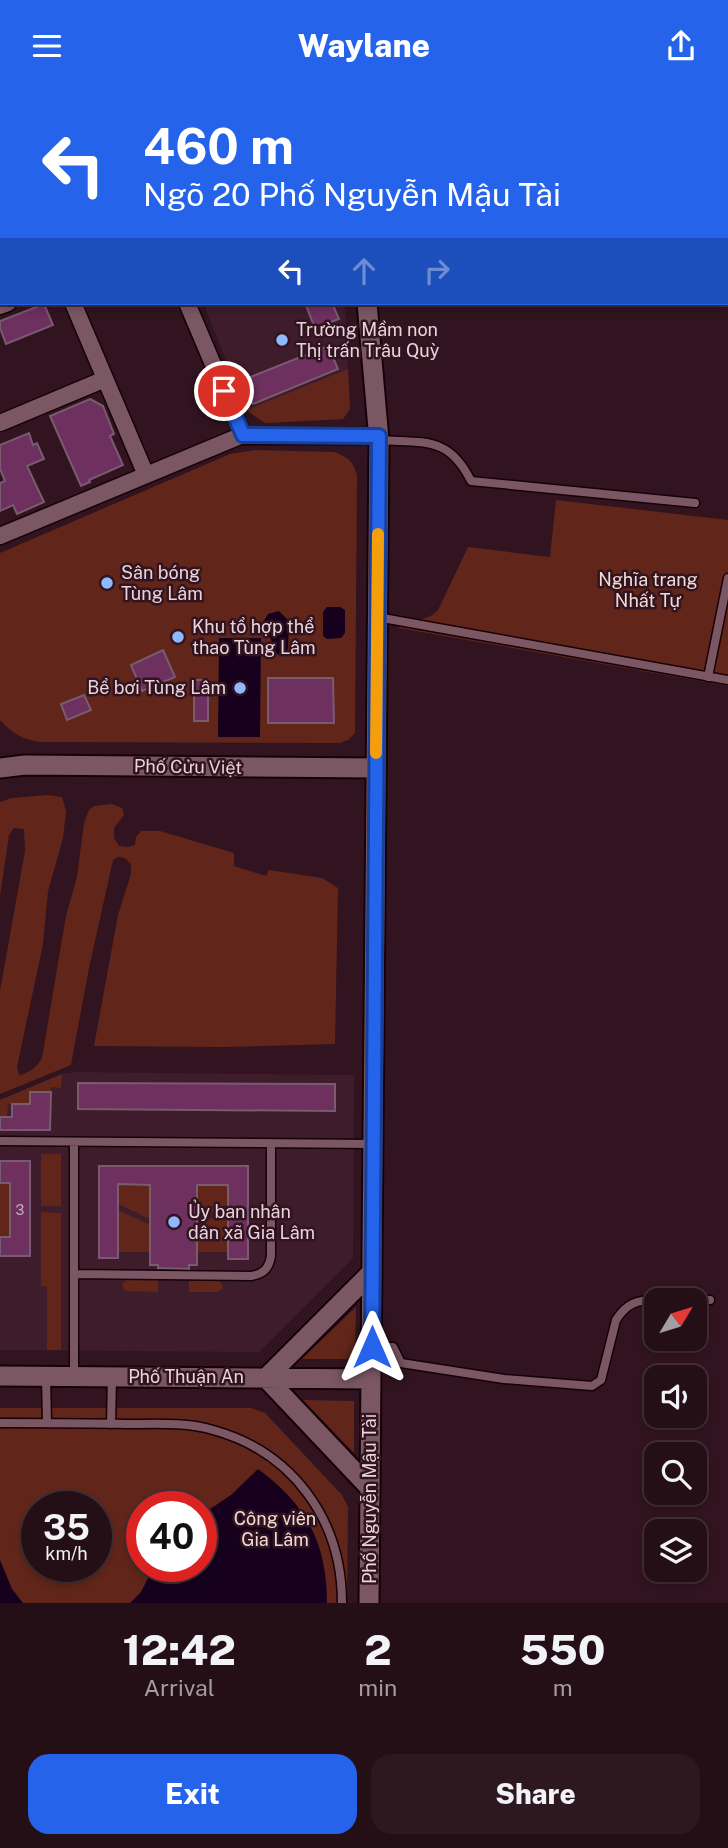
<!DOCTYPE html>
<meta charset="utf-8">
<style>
:root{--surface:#250f17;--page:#2d1820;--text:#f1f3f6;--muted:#a39ca1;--line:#422f36;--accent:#2563eb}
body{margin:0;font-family:"Public Sans",sans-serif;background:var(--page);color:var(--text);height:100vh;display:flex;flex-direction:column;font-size:26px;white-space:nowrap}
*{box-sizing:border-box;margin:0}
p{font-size:23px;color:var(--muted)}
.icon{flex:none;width:38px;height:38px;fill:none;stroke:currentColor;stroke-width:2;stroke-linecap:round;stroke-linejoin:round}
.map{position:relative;height:1512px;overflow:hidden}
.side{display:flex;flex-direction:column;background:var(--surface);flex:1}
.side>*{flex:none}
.banner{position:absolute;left:0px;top:0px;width:728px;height:214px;box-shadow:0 4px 10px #0003,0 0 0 2px var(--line);background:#2563eb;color:#fff;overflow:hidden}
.needle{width:46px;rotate:52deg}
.fabs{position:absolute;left:644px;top:1197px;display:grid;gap:14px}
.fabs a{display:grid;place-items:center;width:63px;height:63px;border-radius:14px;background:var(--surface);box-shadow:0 4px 10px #0003,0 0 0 2px var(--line);font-size:35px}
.speed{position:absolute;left:21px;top:1400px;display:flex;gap:14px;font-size:35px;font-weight:700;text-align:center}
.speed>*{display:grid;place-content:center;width:91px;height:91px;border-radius:50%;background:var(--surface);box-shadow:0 4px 10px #0003,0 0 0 2px var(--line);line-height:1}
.speed small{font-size:18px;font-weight:400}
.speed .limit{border:10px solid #d22;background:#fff;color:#111}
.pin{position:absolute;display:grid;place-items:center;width:60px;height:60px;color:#fff;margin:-30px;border:4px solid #fff;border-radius:50%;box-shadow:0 2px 7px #0007}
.me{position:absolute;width:77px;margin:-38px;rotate:0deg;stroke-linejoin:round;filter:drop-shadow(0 0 5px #0008)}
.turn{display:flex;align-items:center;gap:24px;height:147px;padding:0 28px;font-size:32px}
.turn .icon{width:91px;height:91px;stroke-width:2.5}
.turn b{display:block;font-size:49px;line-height:60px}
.lanes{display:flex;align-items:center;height:66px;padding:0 28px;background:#0003;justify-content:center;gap:35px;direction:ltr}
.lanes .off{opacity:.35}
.eta{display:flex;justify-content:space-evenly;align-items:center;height:119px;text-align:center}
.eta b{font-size:42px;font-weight:800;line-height:49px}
.primary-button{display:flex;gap:14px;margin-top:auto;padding:14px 28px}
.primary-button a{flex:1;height:80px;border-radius:21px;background:var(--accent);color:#fff;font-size:28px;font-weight:800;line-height:80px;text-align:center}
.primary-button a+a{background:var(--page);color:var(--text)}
header{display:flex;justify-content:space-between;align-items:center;height:91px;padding:0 28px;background:var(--accent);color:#fff;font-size:32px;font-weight:800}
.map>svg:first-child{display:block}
</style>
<header><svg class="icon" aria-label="menu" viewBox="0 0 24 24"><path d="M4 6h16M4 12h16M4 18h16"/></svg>Waylane<svg class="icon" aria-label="share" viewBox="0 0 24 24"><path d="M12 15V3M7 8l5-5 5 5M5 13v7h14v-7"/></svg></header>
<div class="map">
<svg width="728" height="1512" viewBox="0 0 728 1512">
<rect width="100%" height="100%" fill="#31141f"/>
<!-- built -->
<path fill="#3f1c2b" d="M203 212H342L345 219 350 318 343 328 265 332 246 319Z
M75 981 354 984 353 1167 259 1261 0 1259V1009L62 983Z"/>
<!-- green -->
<path fill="#612619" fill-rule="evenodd" d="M348 278 350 318 343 328 265 332 246 319Z
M255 359 334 361C348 366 354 371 357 385L355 642 348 649 340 652 40 651C23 649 12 642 0 629V462L230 363Z
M556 409 728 429V595L399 537 401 527C415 529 426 531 438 519L468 456 550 466Z
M47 704 62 706 66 720 63 747 48 800 43 853 17 976 19 984C28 983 38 975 42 967L66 825 77 786 84 732 89 719 94 715 112 713 122 717 124 724 114 737V747L119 755 128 756 135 754 136 746 141 740H160L234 762V775L266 785 269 779 322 787 338 797 335 953 224 956 94 955 118 824 131 783V773L125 767 118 766 113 769 89 877 71 974 0 1003V900L25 760 24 738 14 737 9 744 0 805V711L12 707Z
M62 983 61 997 51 996V1001H31L30 1013H8L7 1026H0V1009Z
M41 1063H61V1115H41Z
M0 1092H10V1146H0Z
M118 1093 150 1094V1128L118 1113Z
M197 1094H228V1113L197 1129Z
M118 1119 150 1134V1161H118Z
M228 1119V1161H197V1135Z
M41 1121 61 1122V1259H47V1196L41 1195Z
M128 1188H158V1201L125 1200 122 1193Z
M189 1189H218L222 1193 223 1197 218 1201H189Z
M356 1216 355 1268H302Z
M303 1309 354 1310V1362Z
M0 1317H251L265 1322 342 1404 348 1416 347 1512H0ZM37 1416H96V1475H37ZM142 1416H201V1475H142Z"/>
<!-- water -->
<path fill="#16001e" d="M327 516H340L345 519V542L341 547 327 548 323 545V521Z
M279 520 289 530 288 558 279 564 273 560 271 548 263 539 262 533 268 523Z
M219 547H261L260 646H218Z
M258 1378C306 1413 327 1452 327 1512H130L141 1501 154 1475H201V1424L231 1404Z
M0 1469 12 1498 23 1512H0Z"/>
<!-- building -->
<path fill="#6d305f" stroke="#795b70" stroke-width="2" d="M305 212H332L339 228 315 237Z
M44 213 53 234 6 253 0 237V230Z
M328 255 338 278 253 313 243 289Z
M90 308 103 315 114 343 110 345 123 374 89 389 90 391 81 395 50 325Z
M29 342 33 354 37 352 44 368 27 375 44 411 17 423 13 414 0 420V392L5 390 0 378V354Z
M163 559 175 586 142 600 131 574Z
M268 587H333L334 632H268Z
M194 589H208V630H194Z
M84 604 91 619 67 629 61 613Z
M78 992 335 993V1020L78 1018Z
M30 1001H51L50 1039H0V1026H12V1013H30Z
M0 1070H30V1165H0V1146H10V1092H0Z
M99 1075H248V1168H228V1094H197V1174H189V1178L158 1177V1174H150V1094L118 1093V1167H99Z"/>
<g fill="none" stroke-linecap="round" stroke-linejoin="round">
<!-- service casing -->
<g stroke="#170109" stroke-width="11">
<path id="service" d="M10 2 14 0
M0 6 2 5
M381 349C424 352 449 345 471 390L695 412
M377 526 728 589
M708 586 728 487
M0 1050 373 1053
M74 1183 251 1185C264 1183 269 1177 271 1165V1052
M682 1209H710
M372 1256H393L401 1272 504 1288 592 1295 601 1289 616 1229C627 1212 637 1209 656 1209
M46 1285 47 1332
M74 1286V1051
M0 1332C43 1332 85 1332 128 1333 155 1333 186 1331 213 1339 293 1361 342 1429 342 1512
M111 1333 112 1286"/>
</g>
<!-- minor casing -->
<g stroke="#170109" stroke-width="19">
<path id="minor" d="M99 0 100 2
M73 212 146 384
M187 212 243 344
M0 215 8 212
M0 332 105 288
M0 445 240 345H379"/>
</g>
<!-- tertiary casing -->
<g stroke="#170109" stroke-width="23">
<path id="tertiary" d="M347 0V2
M171 2 175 0
M0 100 2 99
M367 212 379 349 369 1512
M0 677 25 674 376 677
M0 1285 371 1288
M266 1287 370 1397
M266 1287 372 1181"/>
</g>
<!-- service -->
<use href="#service" stroke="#7b5764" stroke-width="8"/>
<!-- minor -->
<use href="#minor" stroke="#7b5764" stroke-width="16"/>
<!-- tertiary -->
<use href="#tertiary" stroke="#7b5764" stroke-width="19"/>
</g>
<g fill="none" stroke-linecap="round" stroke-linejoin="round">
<!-- route casing -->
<g stroke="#184099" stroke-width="18">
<path id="route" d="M224 300 243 344 379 345 372 1256"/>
</g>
<!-- route -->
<use href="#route" stroke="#2563eb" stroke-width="12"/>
<!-- slow -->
<path stroke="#f59e0b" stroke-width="12" d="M376 662 378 443"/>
</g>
<!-- markers -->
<g fill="#90b8fd" stroke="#31141f" stroke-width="2.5">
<circle cx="282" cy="249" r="7"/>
<circle cx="107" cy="492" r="7"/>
<circle cx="178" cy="546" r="7"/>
<circle cx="240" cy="597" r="7"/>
<circle cx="174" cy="1131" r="7"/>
</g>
<g text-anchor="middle" stroke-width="5" stroke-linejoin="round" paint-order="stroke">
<!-- number labels -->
<g font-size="14" fill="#caabbc">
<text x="20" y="1124">3</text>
</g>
<!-- poi labels -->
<g font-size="18" fill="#e9d4db" stroke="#31141f" text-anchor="start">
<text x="296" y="245">Trường Mầm non<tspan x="296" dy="21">Thị trấn Trâu Quỳ</tspan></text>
<text x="121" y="488">Sân bóng<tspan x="121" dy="21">Tùng Lâm</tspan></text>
<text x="192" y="542">Khu tổ hợp thể<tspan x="192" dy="21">thao Tùng Lâm</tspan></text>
<text x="226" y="603" text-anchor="end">Bể bơi Tùng Lâm</text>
<text x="188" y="1127">Ủy ban nhân<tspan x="188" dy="21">dân xã Gia Lâm</tspan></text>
</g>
<!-- park labels -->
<g font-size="18" fill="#f2dbd5" stroke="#31141f">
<text x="648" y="495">Nghĩa trang<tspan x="648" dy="21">Nhất Tự</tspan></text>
<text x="275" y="1434">Công viên<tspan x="275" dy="21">Gia Lâm</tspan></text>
</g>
<!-- street labels -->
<g font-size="18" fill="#e9d4db" stroke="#31141f">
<text transform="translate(188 676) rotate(1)" y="6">Phố Cửu Việt</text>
<text x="186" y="1292">Phố Thuận An</text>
<text transform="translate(370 1408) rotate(-90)" y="6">Phố Nguyễn Mậu Tài</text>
</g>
</g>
</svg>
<div class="fabs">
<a><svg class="needle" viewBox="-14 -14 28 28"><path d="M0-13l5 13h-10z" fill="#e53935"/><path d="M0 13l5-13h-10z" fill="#a39ca1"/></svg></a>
<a><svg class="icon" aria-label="sound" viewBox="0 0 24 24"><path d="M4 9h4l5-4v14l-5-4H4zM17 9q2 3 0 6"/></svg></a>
<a><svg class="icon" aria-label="search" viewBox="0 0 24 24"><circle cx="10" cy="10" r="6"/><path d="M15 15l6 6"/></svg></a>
<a><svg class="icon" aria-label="layers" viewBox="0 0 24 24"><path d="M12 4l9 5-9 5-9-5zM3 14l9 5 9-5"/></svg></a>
</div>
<div class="speed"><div>35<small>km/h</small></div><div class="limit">40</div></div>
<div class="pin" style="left:224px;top:300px;background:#d93025"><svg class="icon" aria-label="arrive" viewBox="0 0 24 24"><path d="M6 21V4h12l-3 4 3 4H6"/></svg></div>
<svg class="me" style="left:372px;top:1256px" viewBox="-20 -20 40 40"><path d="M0-17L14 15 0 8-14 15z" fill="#2563eb" stroke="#fff" stroke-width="4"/></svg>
<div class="banner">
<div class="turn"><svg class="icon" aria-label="left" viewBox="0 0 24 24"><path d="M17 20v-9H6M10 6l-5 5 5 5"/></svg><div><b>460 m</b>Ngõ 20 Phố Nguyễn Mậu Tài</div></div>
<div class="lanes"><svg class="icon" aria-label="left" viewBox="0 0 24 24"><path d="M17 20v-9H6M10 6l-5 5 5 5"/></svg><svg class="icon off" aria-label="ahead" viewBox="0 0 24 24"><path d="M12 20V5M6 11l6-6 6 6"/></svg><svg class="icon off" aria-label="right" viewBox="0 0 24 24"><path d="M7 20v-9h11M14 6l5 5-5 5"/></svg></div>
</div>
</div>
<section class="side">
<div class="eta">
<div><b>12:42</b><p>Arrival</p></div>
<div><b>2</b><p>min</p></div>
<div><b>550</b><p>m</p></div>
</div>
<div class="primary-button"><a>Exit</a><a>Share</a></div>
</section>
